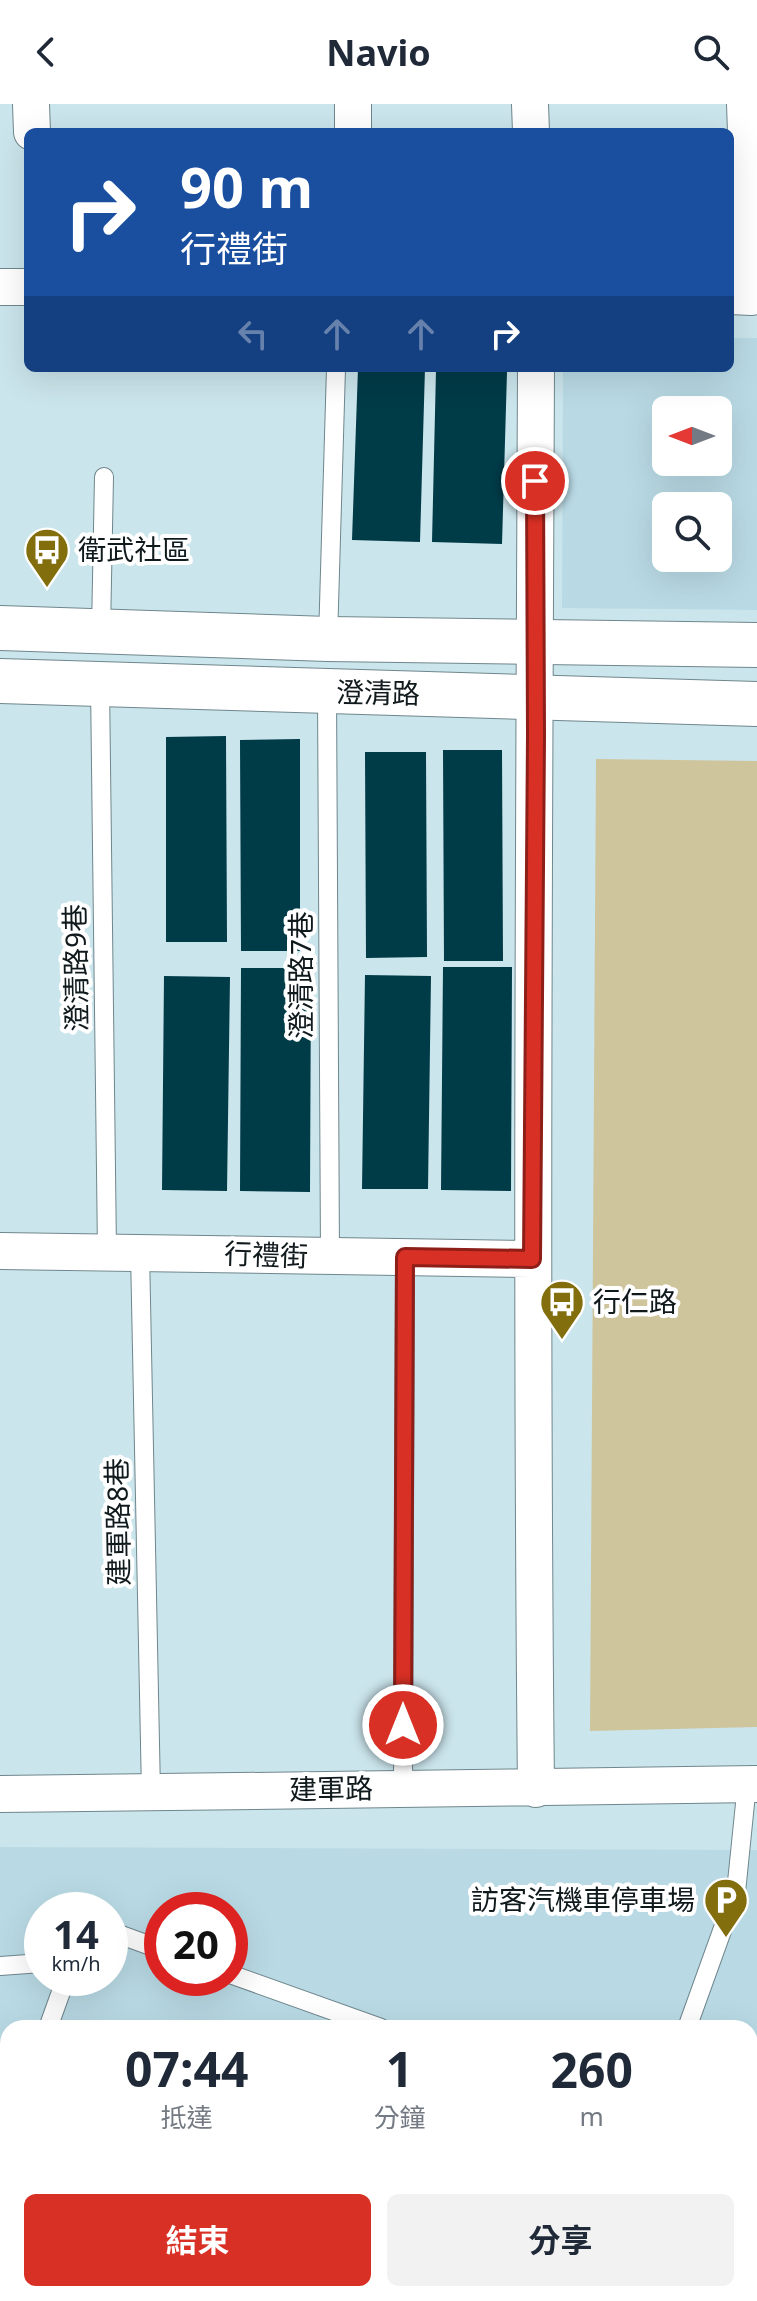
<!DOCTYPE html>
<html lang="zh-TW">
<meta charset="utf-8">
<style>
:root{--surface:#fff;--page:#f2f2f3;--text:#1f2937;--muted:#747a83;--accent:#d93025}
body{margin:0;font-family:"Noto Sans","Noto Sans TC",sans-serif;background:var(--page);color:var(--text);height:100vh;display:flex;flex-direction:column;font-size:30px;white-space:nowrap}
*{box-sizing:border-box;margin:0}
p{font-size:26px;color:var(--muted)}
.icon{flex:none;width:44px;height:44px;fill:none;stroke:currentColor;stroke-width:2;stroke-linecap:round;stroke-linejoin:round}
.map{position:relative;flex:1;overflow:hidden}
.sheet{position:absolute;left:0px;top:1916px;width:758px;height:282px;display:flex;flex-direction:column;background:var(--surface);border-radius:24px 24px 0 0;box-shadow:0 8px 32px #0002}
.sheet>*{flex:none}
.guide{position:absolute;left:24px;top:24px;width:710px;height:244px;border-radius:12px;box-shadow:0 8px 32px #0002;background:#1a4fa0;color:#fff;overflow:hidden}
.needle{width:52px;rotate:270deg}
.buttons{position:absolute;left:652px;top:292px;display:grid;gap:16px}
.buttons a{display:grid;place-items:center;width:80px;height:80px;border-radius:12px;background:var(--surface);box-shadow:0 8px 32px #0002;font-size:40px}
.speed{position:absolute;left:24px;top:1788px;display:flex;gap:16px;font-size:40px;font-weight:700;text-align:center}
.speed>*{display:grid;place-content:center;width:104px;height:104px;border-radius:50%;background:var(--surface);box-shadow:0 8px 32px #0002;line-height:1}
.speed small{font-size:20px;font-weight:400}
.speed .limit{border:12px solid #d22;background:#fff;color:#111}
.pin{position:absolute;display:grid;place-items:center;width:68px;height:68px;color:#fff;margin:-34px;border:4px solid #fff;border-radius:50%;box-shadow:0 2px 8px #0007}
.me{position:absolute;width:88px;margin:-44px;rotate:0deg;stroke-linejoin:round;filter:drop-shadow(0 0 6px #0008)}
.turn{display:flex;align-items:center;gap:28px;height:168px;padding:0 24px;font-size:36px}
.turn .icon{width:104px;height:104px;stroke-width:2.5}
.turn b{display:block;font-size:56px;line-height:68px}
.lanes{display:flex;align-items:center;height:76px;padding:0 24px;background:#0003;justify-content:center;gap:40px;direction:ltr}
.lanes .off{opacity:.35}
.eta{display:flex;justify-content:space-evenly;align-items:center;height:136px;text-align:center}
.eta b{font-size:48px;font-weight:700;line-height:56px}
.cta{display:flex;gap:16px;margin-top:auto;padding:16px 24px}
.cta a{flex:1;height:92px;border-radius:12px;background:var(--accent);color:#fff;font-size:32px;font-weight:700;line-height:92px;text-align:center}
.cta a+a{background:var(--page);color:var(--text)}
header{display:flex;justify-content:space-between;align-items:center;height:104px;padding:0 24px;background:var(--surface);font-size:36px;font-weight:700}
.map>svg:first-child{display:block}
</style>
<header><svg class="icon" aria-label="back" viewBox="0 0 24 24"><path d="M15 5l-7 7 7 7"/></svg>Navio<svg class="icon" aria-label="search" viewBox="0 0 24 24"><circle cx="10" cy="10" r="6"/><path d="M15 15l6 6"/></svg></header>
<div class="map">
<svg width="757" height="2197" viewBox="0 0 757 2197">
<rect width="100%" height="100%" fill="#cbe5ec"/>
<!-- built -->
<path fill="#b9dae5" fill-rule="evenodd" d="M730 234H757V506L562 504 563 264H730ZM666 306H718V358H666ZM666 402H718V454H666Z
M0 1743 757 1746V2197H0ZM42 1806H110V1874H42ZM162 1806H230V1874H162ZM8 1924H750V2190H8Z"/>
<!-- green -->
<path fill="#cfc59c" d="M596 655 757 657V1623L590 1627Z"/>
<!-- building -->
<path fill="#003b48" d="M358 264H425L420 438 352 436Z
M436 266 507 268 502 440 432 438Z
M226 632 227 838H166V633Z
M300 635V847H241L240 636Z
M443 646H502L503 857H444Z
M365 648H426L427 853 366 854Z
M443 863H512L511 1087 441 1086Z
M241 864H311L310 1088 240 1087Z
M365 871 431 872 428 1085H362Z
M164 872 230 873 227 1087 162 1086Z
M0 1950 7 1953 0 1972Z
M227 2190H355L353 2197H224Z
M411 2190H497L494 2197H409Z
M572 2190H675L672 2197H569Z"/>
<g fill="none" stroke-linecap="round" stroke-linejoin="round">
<!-- service casing -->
<g stroke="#6f868d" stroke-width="20">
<path id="service" d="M101 527 104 373
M328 535 336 264
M100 580 107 1148
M327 588 330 1153
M140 1148 151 1688
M403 1684 405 1153
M110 1827 162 1846
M0 1862 42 1859
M230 1870 381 1924
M48 1924 66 1874
M687 1924 736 1788 747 1680
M750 2056 757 2059
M0 2058 8 2036
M748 2197 757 2168"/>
</g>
<!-- minor casing -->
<g stroke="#6f868d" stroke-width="38">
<path id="minor" d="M31 0 32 28
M353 0V28
M530 0 531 28
M0 183H28
M730 192 752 193 745 0
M0 1147 532 1155
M536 1685C531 1211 534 738 536 264
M0 1690C252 1686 505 1685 757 1680"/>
</g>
<!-- tertiary casing -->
<g stroke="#6f868d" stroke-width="46">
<path id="tertiary" d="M0 524 328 535 757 541
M0 577 757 600"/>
</g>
<!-- service -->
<use href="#service" stroke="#fff" stroke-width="18"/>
<!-- minor -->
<use href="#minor" stroke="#fff" stroke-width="36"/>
<!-- tertiary -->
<use href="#tertiary" stroke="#fff" stroke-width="44"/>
</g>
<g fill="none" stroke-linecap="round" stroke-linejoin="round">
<!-- route casing -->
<g stroke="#8d1f18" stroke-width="20">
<path id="route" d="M403 1621 405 1153 532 1155 536 632 535 377"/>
</g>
<!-- route -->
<use href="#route" stroke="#d93025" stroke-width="14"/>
</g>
<!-- icons -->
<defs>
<g id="bus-pin" transform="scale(2.3)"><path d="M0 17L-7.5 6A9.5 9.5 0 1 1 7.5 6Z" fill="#826e0c" stroke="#fff"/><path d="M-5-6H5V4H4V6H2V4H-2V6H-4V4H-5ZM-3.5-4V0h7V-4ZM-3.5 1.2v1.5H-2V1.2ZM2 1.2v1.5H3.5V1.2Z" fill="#fff"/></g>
<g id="parking-pin" transform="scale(2.3)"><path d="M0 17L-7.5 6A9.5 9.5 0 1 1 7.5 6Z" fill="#826e0c" stroke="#fff"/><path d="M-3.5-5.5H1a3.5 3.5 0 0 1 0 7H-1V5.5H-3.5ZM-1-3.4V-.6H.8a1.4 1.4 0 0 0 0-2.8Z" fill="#fff"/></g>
</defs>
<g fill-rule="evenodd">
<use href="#bus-pin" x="47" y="446"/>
<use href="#bus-pin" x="562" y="1198"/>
<use href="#parking-pin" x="726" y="1796"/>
</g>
<g text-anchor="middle" stroke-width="8" stroke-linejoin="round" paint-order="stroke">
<!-- poi labels -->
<g font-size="28" fill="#10191c" stroke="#fff" text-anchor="start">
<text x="78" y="456">衛武社區</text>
<text x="593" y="1208">行仁路</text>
<text x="695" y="1806" text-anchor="end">訪客汽機車停車場</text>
</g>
<!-- street labels -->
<g font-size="28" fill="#10191c" stroke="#fff">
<text transform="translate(378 589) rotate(1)" y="10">澄清路</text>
<text transform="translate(76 864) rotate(-91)" y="10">澄清路9巷</text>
<text transform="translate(301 871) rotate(-90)" y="10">澄清路7巷</text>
<text transform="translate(266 1151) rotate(2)" y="10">行禮街</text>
<text transform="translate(118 1418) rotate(-91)" y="10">建軍路8巷</text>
<text transform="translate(331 1685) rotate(-1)" y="10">建軍路</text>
</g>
</g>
</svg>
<div class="buttons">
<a><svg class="needle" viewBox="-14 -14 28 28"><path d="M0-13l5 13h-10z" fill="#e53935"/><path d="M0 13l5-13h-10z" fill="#747a83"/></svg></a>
<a><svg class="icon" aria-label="search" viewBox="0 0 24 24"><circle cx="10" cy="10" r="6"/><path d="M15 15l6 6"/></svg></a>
</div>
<div class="speed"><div>14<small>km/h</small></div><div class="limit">20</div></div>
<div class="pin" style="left:535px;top:377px;background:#d93025"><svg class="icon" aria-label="arrive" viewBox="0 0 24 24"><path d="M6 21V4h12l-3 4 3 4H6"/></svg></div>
<svg class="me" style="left:403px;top:1621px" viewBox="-20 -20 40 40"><circle r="17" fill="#d93025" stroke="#fff" stroke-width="3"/><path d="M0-11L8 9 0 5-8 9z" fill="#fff"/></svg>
<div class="guide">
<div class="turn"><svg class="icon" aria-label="right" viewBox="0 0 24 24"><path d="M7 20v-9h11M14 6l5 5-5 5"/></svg><div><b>90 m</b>行禮街</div></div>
<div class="lanes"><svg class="icon off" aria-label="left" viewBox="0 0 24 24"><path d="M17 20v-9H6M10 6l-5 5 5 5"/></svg><svg class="icon off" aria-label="ahead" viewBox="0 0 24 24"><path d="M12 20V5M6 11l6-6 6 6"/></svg><svg class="icon off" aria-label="ahead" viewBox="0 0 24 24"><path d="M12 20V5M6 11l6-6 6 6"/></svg><svg class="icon" aria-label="right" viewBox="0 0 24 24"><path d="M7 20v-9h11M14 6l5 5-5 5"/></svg></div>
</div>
<section class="sheet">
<div class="eta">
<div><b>07:44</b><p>抵達</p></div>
<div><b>1</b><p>分鐘</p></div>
<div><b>260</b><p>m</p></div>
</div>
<div class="cta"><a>結束</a><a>分享</a></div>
</section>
</div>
